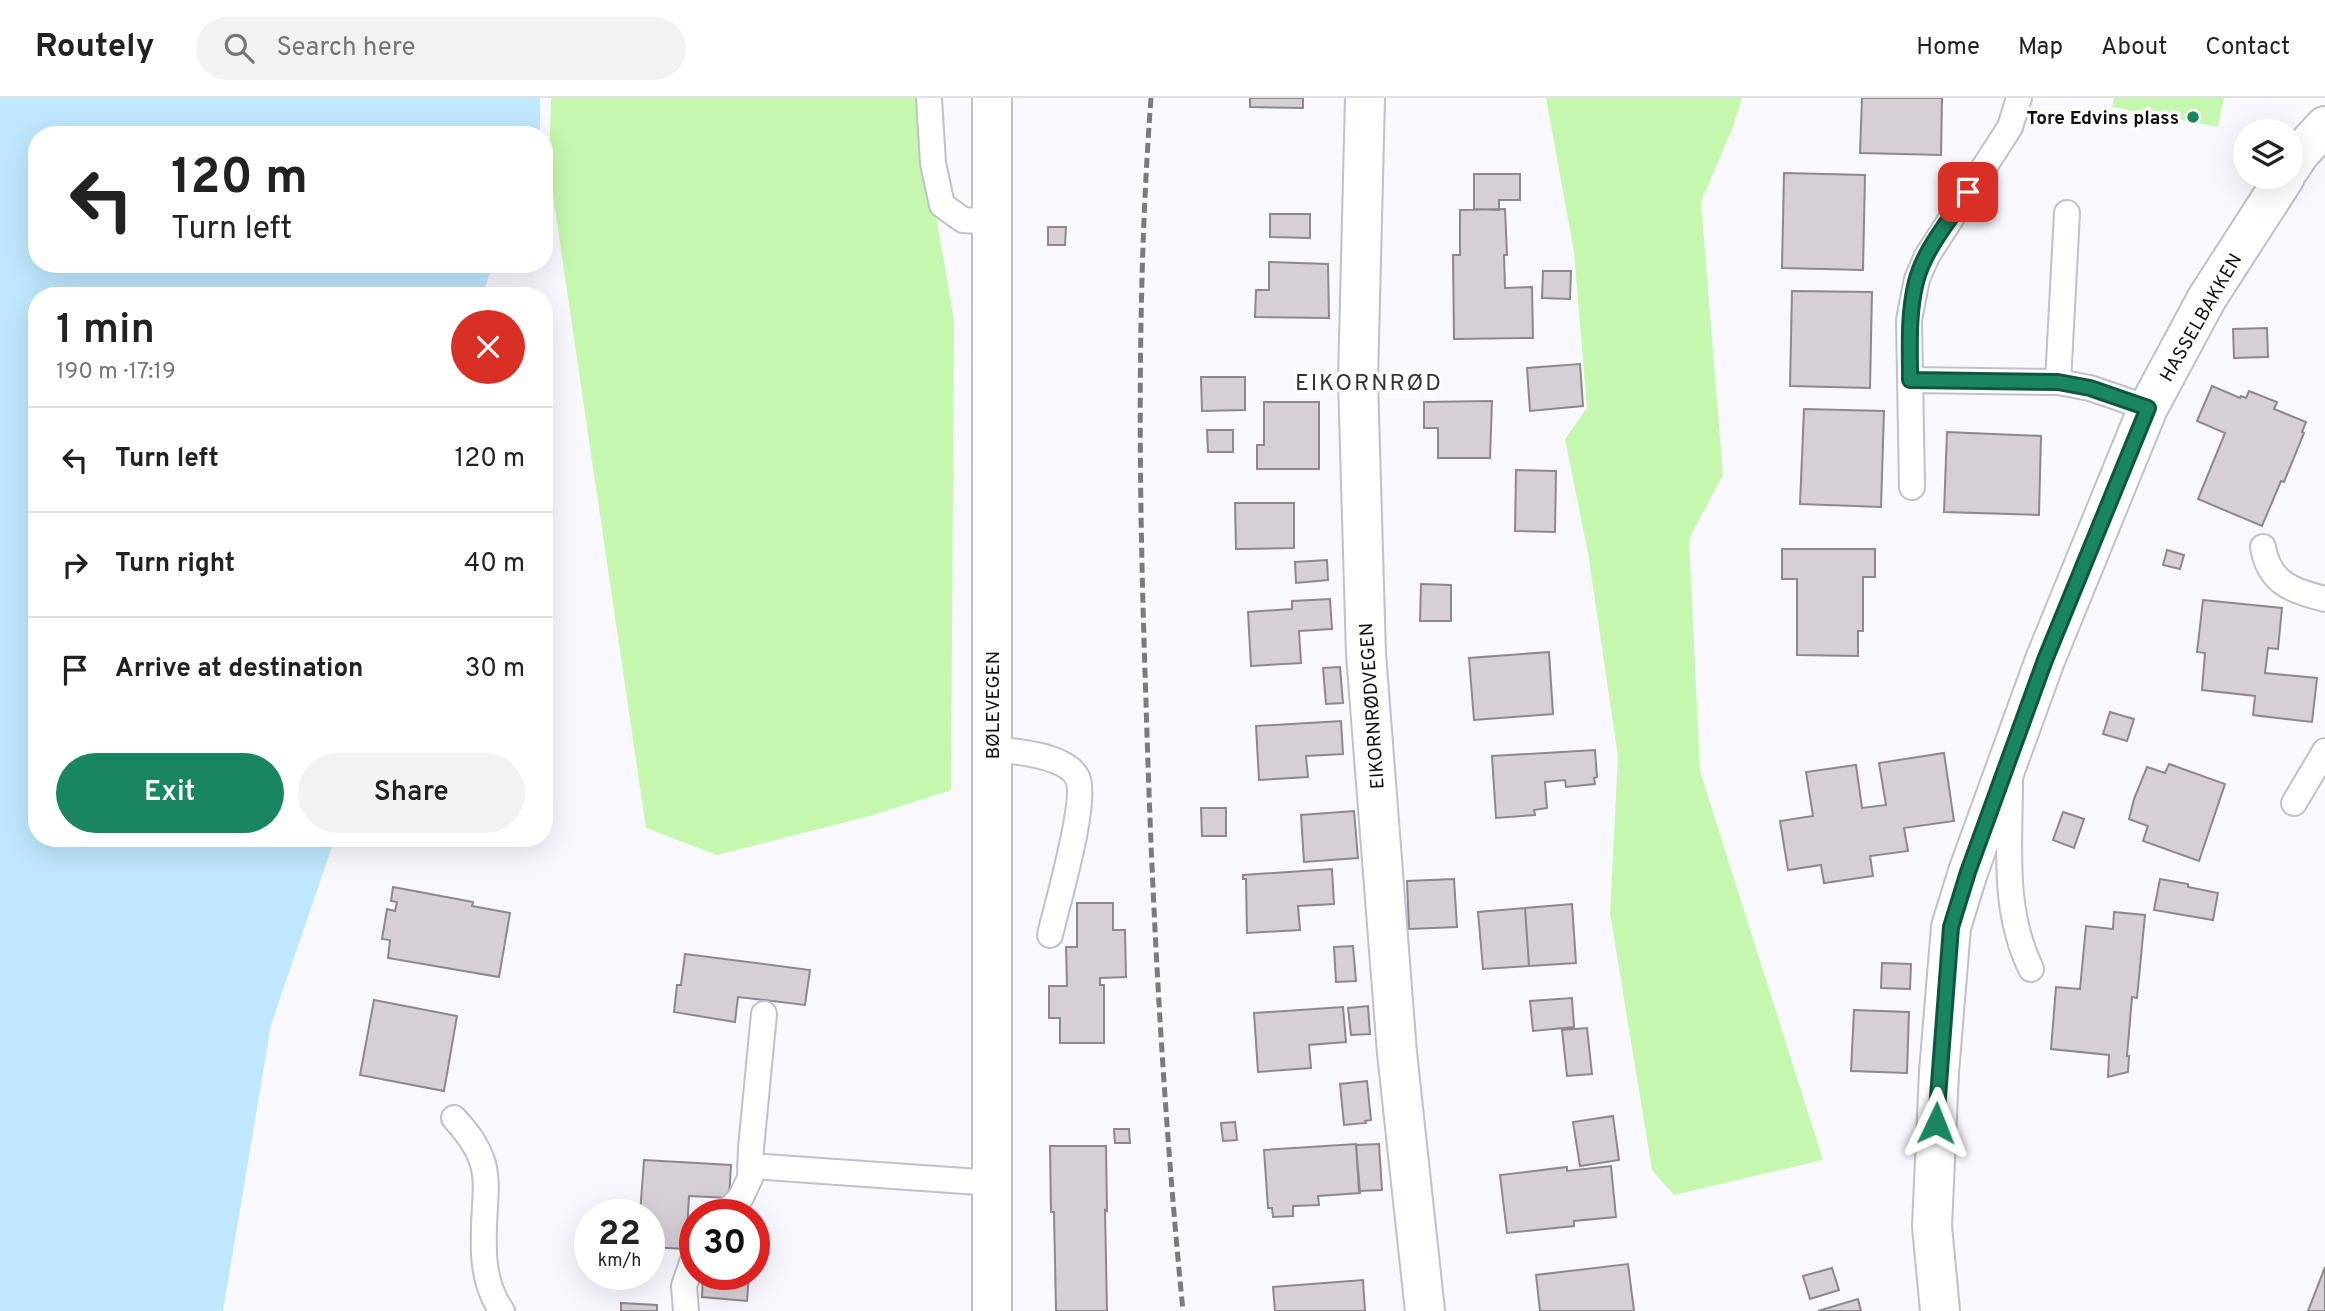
<!DOCTYPE html>
<meta charset="utf-8">
<style>
:root{--surface:#fff;--page:#f2f2f2;--text:#222;--muted:#767676;--line:#e0e0e0;--accent:#198561}
body{margin:0;font-family:Overpass,sans-serif;background:var(--page);color:var(--text);height:100vh;display:flex;flex-direction:column;font-size:26px;white-space:nowrap}
*{box-sizing:border-box;margin:0}
p{font-size:23px;color:var(--muted)}
.icon{flex:none;width:38px;height:38px;fill:none;stroke:currentColor;stroke-width:2;stroke-linecap:round;stroke-linejoin:round}
.map{position:relative;flex:1;overflow:hidden}
.sheet{position:absolute;left:28px;top:189px;width:525px;height:560px;display:flex;flex-direction:column;background:var(--surface);border-radius:28px;box-shadow:0 7px 28px #0002}
.sheet>*{flex:none}
.hud{position:absolute;left:28px;top:28px;width:525px;height:147px;border-radius:28px;box-shadow:0 7px 28px #0002;background:#fff;color:var(--text);overflow:hidden}
.buttons{position:absolute;left:2233px;top:21px;display:grid;gap:14px}
.buttons a{display:grid;place-items:center;width:70px;height:70px;border-radius:50%;background:var(--surface);box-shadow:0 7px 28px #0002;font-size:35px}
.speed{position:absolute;left:574px;top:1101px;display:flex;gap:14px;font-size:35px;font-weight:700;text-align:center}
.speed>*{display:grid;place-content:center;width:91px;height:91px;border-radius:50%;background:var(--surface);box-shadow:0 7px 28px #0002;line-height:1}
.speed small{font-size:18px;font-weight:400}
.speed .limit{border:10px solid #d22;background:#fff;color:#111}
.pin{position:absolute;display:grid;place-items:center;width:60px;height:60px;color:#fff;margin:-30px;border-radius:14px;box-shadow:0 4px 10px #0006}
.me{position:absolute;width:77px;margin:-38px;rotate:2deg;stroke-linejoin:round;filter:drop-shadow(0 0 5px #0008)}
.turn{display:flex;align-items:center;gap:24px;height:147px;padding:0 28px;font-size:32px}
.turn .icon{width:91px;height:91px;stroke-width:2.5}
.turn b{display:block;font-size:49px;line-height:60px}
.round{display:grid;place-items:center;flex:none;width:74px;height:74px;border-radius:37px;background:var(--page)}
.head{display:flex;align-items:center;justify-content:space-between;height:119px;padding:0 28px}
h1{font-size:42px;font-weight:600;line-height:52px}
.primary-button{display:flex;gap:14px;margin-top:auto;padding:14px 28px}
.primary-button a{flex:1;height:80px;border-radius:42px;background:var(--accent);color:#fff;font-size:28px;font-weight:600;line-height:80px;text-align:center}
.primary-button a+a{background:var(--page);color:var(--text)}
ul{padding:0;list-style:none}
li{display:flex;align-items:center;gap:21px;height:105px;padding:0 28px;border-top:2px solid var(--line)}
li div{flex:1}
li b{display:block;font-size:26px}
li em{font-style:normal}
header{display:flex;align-items:center;gap:42px;box-sizing:border-box;height:98px;padding:0 35px;background:var(--surface);border-bottom:2px solid var(--line)}
header strong{font-size:33px}
nav{display:flex;gap:38px;margin-inline-start:auto;font-size:24px}
.search{width:490px;height:63px;background:var(--page);display:flex;align-items:center;gap:18px;box-sizing:border-box;padding:0 24px;border-radius:38px;color:var(--muted);font-size:26px}
.map>svg:first-child{display:block}
</style>
<header>
<strong>Routely</strong>
<div class="search"><svg class="icon" aria-label="search" viewBox="0 0 24 24"><circle cx="10" cy="10" r="6"/><path d="M15 15l6 6"/></svg>Search here</div>
<nav><a>Home</a><a>Map</a><a>About</a><a>Contact</a></nav>
</header>
<div class="map">
<svg width="2325" height="1213" viewBox="0 0 2325 1213">
<rect width="100%" height="100%" fill="#f9f8ff"/>
<!-- green -->
<path fill="#c5f7ae" d="M551 0H916L954 222 951 692 870 718 717 757 646 730 549 70Z
M1546 0H1742L1733 29 1701 104 1723 377 1689 441 1700 673 1823 1062 1674 1097 1652 1072 1610 815 1618 659 1588 455 1565 341 1587 310 1574 154Z
M2114 0H2224L2218 29 2112 9Z"/>
<!-- water -->
<path fill="#bfe7fd" d="M0 0H540V37H37V166H492L483 198H37V740H335L271 927 223 1213H0Z"/>
<!-- building -->
<path fill="#d7cfd6" stroke="#8e878e" stroke-width="2" d="M1250 0H1303V10L1250 9Z
M1862 0H1942L1941 57 1860 55Z
M1784 75 1865 77 1863 172 1782 170Z
M1474 76H1520V102H1499V112L1474 111Z
M1505 111 1507 157H1504L1505 190 1532 189 1533 240 1454 241 1453 157H1460V112Z
M1270 116H1310V140L1270 139Z
M1048 129H1066L1065 147H1048Z
M1269 164 1328 166 1329 220 1255 219 1256 192H1269Z
M1543 173H1571L1570 201 1542 200Z
M1792 193 1872 194 1870 290 1790 288Z
M2267 230 2268 259 2234 260 2233 231Z
M1580 266 1583 308 1530 313 1527 270Z
M1201 279H1245V312L1202 313Z
M2212 288 2240 300 2241 298 2246 300 2249 293 2277 304 2274 311 2306 324 2302 334 2304 335 2284 384 2281 383 2262 428 2198 401 2225 335 2197 323Z
M1492 303 1490 360H1438V330H1424V304Z
M1264 304H1319V371H1257V347H1264Z
M1804 311 1884 313 1881 409 1800 406Z
M1207 332H1233V354H1208Z
M1947 334 2041 338 2039 417 1944 414Z
M1516 372 1556 373 1555 434 1515 433Z
M1235 405H1294V450L1236 451Z
M1782 451H1875V479H1863V533H1858V558L1797 557V481H1782Z
M2167 452 2184 457 2180 471 2163 467Z
M1327 462 1328 482 1296 485 1295 464Z
M1421 486 1451 487V523H1420Z
M1330 501 1332 531 1299 533 1301 565 1251 568 1248 514 1292 511V503Z
M2203 502 2282 510 2278 551 2268 550 2265 575 2317 580 2312 624 2253 617 2255 598 2202 592 2205 555 2197 554Z
M1549 554 1553 616 1474 622 1469 560Z
M1340 569 1343 605 1326 606 1323 570Z
M2110 614 2134 621 2127 643 2103 636Z
M1341 623 1343 656 1306 658 1308 679 1259 682 1256 628Z
M1595 652 1597 679 1594 680 1595 686 1566 689 1565 682 1545 684 1547 710 1534 712 1535 717 1496 720 1492 658Z
M1944 655 1954 723 1904 730 1908 753 1870 758 1873 778 1824 785 1821 767 1788 772 1780 723 1813 718 1806 674 1856 667 1862 710 1886 707 1879 665Z
M2169 666 2225 686 2199 763 2143 743 2148 728 2129 721 2134 701 2147 669 2165 675Z
M1201 710H1226V738H1202Z
M1354 713 1358 760 1304 764 1301 717Z
M2063 714 2084 721 2074 750 2053 742Z
M1332 771 1334 806 1298 808 1300 832 1247 835 1246 781H1243V777Z
M1454 781 1457 829 1409 831 1407 783Z
M2160 781 2188 786V789L2218 795 2213 822 2154 812Z
M393 789 473 804 472 808 510 815 499 879 388 860 390 842 382 841 387 811 395 813 397 804 391 803Z
M1077 805H1113V832H1125L1126 879 1100 880V887H1104V945H1060V920H1049V888H1067L1066 849H1077Z
M1572 806 1576 865 1529 868 1525 810Z
M1525 810 1529 868 1483 871 1478 814Z
M2114 814 2145 817 2137 900 2132 899 2127 958H2129L2128 974 2108 979 2109 957 2051 951 2056 889 2080 891 2086 828 2113 831Z
M1353 848 1356 883 1336 884 1334 849Z
M685 856 810 872 805 907 738 899 735 924 674 914 677 887H681Z
M1882 865 1911 866 1910 891 1881 890Z
M1572 900 1574 929 1533 933 1530 903Z
M374 902 457 918 444 993 360 977Z
M1368 908 1370 936 1351 937 1348 910Z
M1343 909 1346 944 1309 947 1311 970 1258 974 1254 915Z
M1854 912 1909 914 1907 975 1851 973Z
M1587 930 1592 976 1567 978 1562 932Z
M1367 983 1371 1022 1365 1023 1366 1025 1344 1027 1340 986Z
M1613 1018 1619 1062 1580 1068 1573 1024Z
M1235 1024 1237 1042 1223 1043 1221 1025Z
M1114 1031H1129L1130 1045H1115Z
M1356 1046 1360 1095 1318 1098 1319 1107 1293 1108V1118L1273 1119 1272 1110H1268L1264 1052Z
M1379 1046 1382 1092 1359 1093 1356 1047Z
M1050 1048H1106L1107 1113 1105 1112 1107 1213H1056L1054 1114H1051Z
M644 1062 731 1067 729 1100 689 1098 686 1151 649 1149V1116H640Z
M1611 1068 1616 1119 1574 1123V1128L1507 1135 1500 1077 1567 1069V1073Z
M1628 1166 1634 1213H1540L1536 1177Z
M2325 1169V1213H2308Z
M1832 1170 1839 1192 1810 1201 1803 1178Z
M703 1176H749L747 1203 702 1199Z
M1363 1182 1365 1213H1275L1273 1189Z
M1858 1201 1861 1213H1818Z
M621 1205 657 1207V1213H621Z"/>
<g fill="none" stroke-linecap="round" stroke-linejoin="round">
<!-- lane casing -->
<g stroke="#c1c0ca" stroke-width="28">
<path id="lane" d="M929 0 933 65 942 107 963 122 993 124
M1910 282 2058 284 2090 290 2148 310
M2058 284 2067 115
M1912 389 1909 222 1917 181 1927 158 2010 29 2019 0
M2263 449C2269 485 2292 493 2325 501
M992 651C1015 653 1065 657 1077 679 1089 700 1056 810 1050 837
M2010 683C2010 748 2002 811 2031 871
M2294 705 2325 653
M454 1020C465 1032 475 1044 481 1060 487 1075 486 1092 485 1108 483 1143 480 1183 502 1213
M750 1068 993 1085
M725 1116 741 1099 750 1080 751 1050 764 916
M686 1213 684 1188 695 1156"/>
</g>
<!-- street casing -->
<g stroke="#c1c0ca" stroke-width="42">
<path id="street" d="M1365 0 1358 282 1366 556 1397 955 1425 1213
M2291 69 2300 55 2325 28
M1940 1213 1932 1128 1939 974 1951 829 1968 774 2045 562 2148 310 2207 200 2285 79"/>
</g>
<!-- primary casing -->
<g stroke="#c1c0ca" stroke-width="42">
<path id="primary" d="M992 1213V0"/>
</g>
<!-- lane -->
<use href="#lane" stroke="#fff" stroke-width="24"/>
<!-- street -->
<use href="#street" stroke="#fff" stroke-width="38"/>
<!-- primary -->
<use href="#primary" stroke="#fff" stroke-width="38"/>
<!-- rail -->
<path stroke="#7b7b7f" stroke-width="5" stroke-dasharray="10 5" stroke-linecap="butt" d="M1151 0C1136 201 1139 403 1146 604 1152 807 1163 1011 1183 1213"/>
</g>
<g fill="none" stroke-linecap="round" stroke-linejoin="round">
<!-- route casing -->
<g stroke="#10563f" stroke-width="18">
<path id="route" d="M1936 1025 1951 829 1968 774 2045 562 2148 310 2090 290 2058 284 1910 282C1910 248 1908 216 1916 184 1924 151 1951 121 1968 94"/>
</g>
<!-- route -->
<use href="#route" stroke="#198561" stroke-width="12"/>
</g>
<!-- markers -->
<circle fill="#198561" stroke="#fff" stroke-width="2.5" cx="2193" cy="19" r="7"/>
<g text-anchor="middle" stroke-width="7" stroke-linejoin="round" paint-order="stroke">
<!-- poi labels -->
<g font-size="19" font-weight="bold" fill="#101013" stroke="#fff" text-anchor="end">
<text x="2179" y="26">Tore Edvins plass</text>
</g>
<!-- street labels -->
<g font-size="19" fill="#101013" stroke="#fff">
<text transform="translate(2200 219) rotate(-60)" y="7">HASSELBAKKEN</text>
<text transform="translate(992 607) rotate(-90)" y="7">BØLEVEGEN</text>
<text transform="translate(1371 608) rotate(-94)" y="7">EIKORNRØDVEGEN</text>
</g>
<!-- quarter labels -->
<g font-size="23" letter-spacing="2" fill="#313139" stroke="#fff">
<text x="1369" y="292">EIKORNRØD</text>
</g>
</g>
</svg>
<div class="buttons">
<a><svg class="icon" aria-label="layers" viewBox="0 0 24 24"><path d="M12 4l9 5-9 5-9-5zM3 14l9 5 9-5"/></svg></a>
</div>
<div class="speed"><div>22<small>km/h</small></div><div class="limit">30</div></div>
<div class="pin" style="left:1968px;top:94px;background:#d93025"><svg class="icon" aria-label="arrive" viewBox="0 0 24 24"><path d="M6 21V4h12l-3 4 3 4H6"/></svg></div>
<svg class="me" style="left:1936px;top:1025px" viewBox="-20 -20 40 40"><path d="M0-17L14 15 0 8-14 15z" fill="#198561" stroke="#fff" stroke-width="4"/></svg>
<div class="hud">
<div class="turn"><svg class="icon" aria-label="left" viewBox="0 0 24 24"><path d="M17 20v-9H6M10 6l-5 5 5 5"/></svg><div><b>120 m</b>Turn left</div></div>
</div>
<section class="sheet">
<div class="head"><div><h1>1 min</h1><p>190 m · 17:19</p></div><a class="round" style="background:#d93025;color:#fff"><svg class="icon" aria-label="close" viewBox="0 0 24 24"><path d="M6 6l12 12M18 6L6 18"/></svg></a></div>
<ul>
<li><svg class="icon" aria-label="left" viewBox="0 0 24 24"><path d="M17 20v-9H6M10 6l-5 5 5 5"/></svg><div><b>Turn left</b></div><em>120 m</em></li>
<li><svg class="icon" aria-label="right" viewBox="0 0 24 24"><path d="M7 20v-9h11M14 6l5 5-5 5"/></svg><div><b>Turn right</b></div><em>40 m</em></li>
<li><svg class="icon" aria-label="arrive" viewBox="0 0 24 24"><path d="M6 21V4h12l-3 4 3 4H6"/></svg><div><b>Arrive at destination</b></div><em>30 m</em></li>
</ul>
<div class="primary-button"><a>Exit</a><a>Share</a></div>
</section>
</div>
